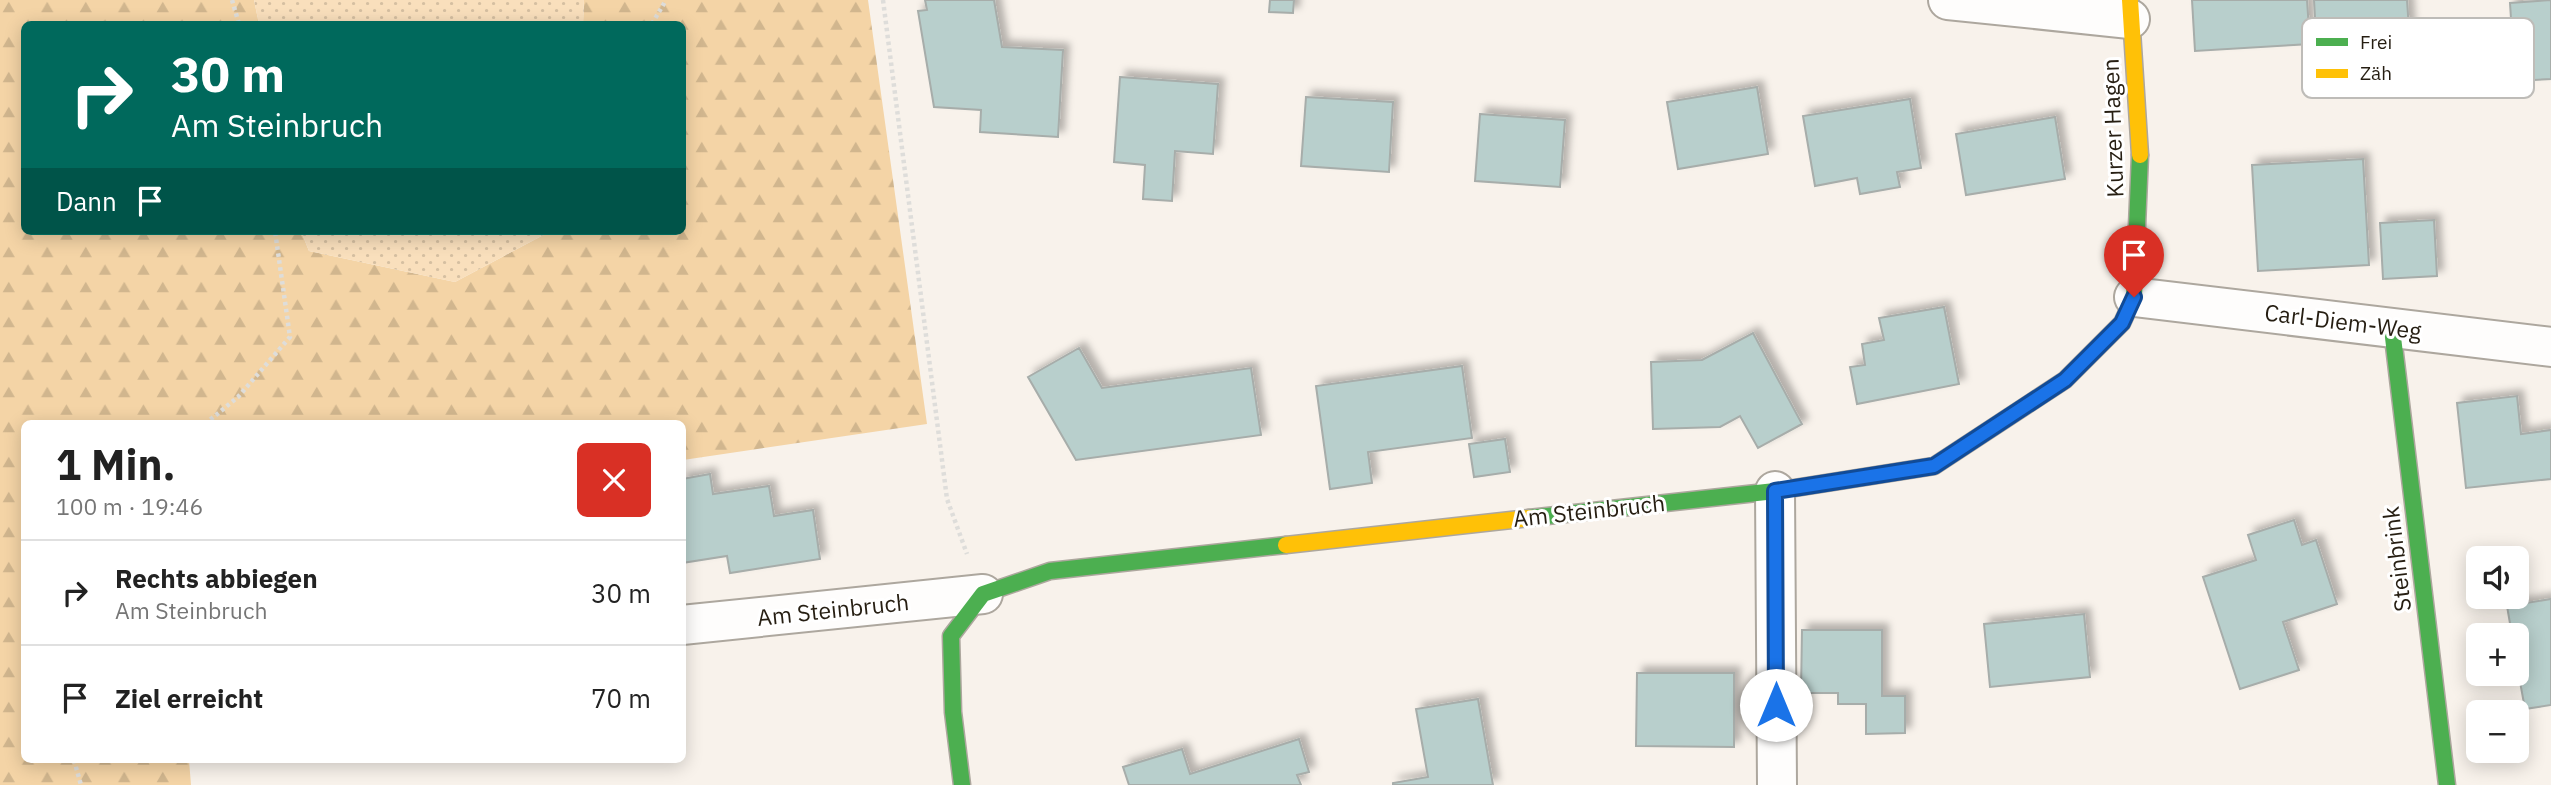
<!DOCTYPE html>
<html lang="de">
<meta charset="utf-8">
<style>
:root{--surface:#fff;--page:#f2f2f2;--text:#222;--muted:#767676;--line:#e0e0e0}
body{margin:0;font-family:"IBM Plex Sans",sans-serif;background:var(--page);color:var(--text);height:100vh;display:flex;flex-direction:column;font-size:26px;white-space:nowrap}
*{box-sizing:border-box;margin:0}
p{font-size:23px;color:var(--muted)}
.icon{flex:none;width:38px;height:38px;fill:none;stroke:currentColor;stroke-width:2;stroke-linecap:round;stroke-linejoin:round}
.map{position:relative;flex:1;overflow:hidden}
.sheet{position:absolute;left:21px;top:420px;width:665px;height:343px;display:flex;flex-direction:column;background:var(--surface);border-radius:10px;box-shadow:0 4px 18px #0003}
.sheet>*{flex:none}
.guide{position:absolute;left:21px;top:21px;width:665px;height:214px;border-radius:10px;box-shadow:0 4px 18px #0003;background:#00695c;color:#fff;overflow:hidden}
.tools{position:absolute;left:2466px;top:546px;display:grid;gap:14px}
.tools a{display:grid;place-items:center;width:63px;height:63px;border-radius:10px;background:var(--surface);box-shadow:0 4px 18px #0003;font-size:35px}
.pin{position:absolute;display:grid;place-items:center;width:60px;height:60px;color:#fff;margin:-72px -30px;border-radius:50% 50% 50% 0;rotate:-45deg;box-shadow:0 0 7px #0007}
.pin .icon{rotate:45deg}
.me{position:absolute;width:77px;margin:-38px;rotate:0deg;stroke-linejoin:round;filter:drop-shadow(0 0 5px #0008)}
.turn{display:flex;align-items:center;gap:24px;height:147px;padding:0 35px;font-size:32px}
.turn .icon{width:91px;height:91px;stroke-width:2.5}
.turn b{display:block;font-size:49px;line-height:60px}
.then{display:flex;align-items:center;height:66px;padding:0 35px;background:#0003;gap:14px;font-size:26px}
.round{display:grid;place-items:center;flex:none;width:74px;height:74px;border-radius:10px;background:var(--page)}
.overview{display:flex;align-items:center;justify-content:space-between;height:119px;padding:0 35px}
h1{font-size:42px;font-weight:800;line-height:52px}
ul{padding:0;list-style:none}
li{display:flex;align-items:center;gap:21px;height:105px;padding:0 35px;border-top:2px solid var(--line)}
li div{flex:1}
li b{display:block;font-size:26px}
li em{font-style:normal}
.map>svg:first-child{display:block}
</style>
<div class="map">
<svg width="2551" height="785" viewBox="0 0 2551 785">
<defs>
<pattern id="forest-firs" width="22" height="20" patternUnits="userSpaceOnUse" patternTransform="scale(1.75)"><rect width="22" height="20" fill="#f4d4a6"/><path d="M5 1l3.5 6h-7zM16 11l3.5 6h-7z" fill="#d1b68e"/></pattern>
<pattern id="park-dots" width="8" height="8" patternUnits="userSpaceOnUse" patternTransform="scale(1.75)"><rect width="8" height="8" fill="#f9dfbc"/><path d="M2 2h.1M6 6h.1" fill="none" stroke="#d5bfa1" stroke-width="1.8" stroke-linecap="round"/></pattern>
<filter id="shadow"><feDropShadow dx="6" dy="-6" stdDeviation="3.5" flood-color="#0004"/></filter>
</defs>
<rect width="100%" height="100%" fill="#f8f2eb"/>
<!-- forest -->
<path fill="url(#forest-firs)" d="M0 0H254L259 24H24V231H301L309 251 455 282 551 231H682V24H583L584 0H868L927 424 683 460 682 424H24V760H189L191 785H0Z"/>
<!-- park -->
<path fill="url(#park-dots)" d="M254 0H584L583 24H259Z
M301 231H551L455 282 309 251Z"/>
<!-- building -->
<path fill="#b8cfcc" stroke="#a7adaa" stroke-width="2" filter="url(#shadow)" d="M925 0H994L1002 47 1063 50 1058 137 980 132 981 110 934 107 918 11 927 10Z
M1270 0H1294L1293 13 1269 12Z
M2192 0H2307L2310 44 2195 51Z
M2314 0H2407L2409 30 2316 36Z
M2551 0V79L2515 81 2510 3Z
M1120 77 1218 84 1213 154 1175 151 1172 201 1143 199 1145 165 1114 162Z
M1757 87 1768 154 1678 169 1667 102Z
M1306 97 1393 102 1389 172 1301 166Z
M1910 99 1921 168 1897 172 1900 187 1860 194 1857 178 1815 186 1803 116Z
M1480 114 1565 120 1560 187 1475 181Z
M2055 117 2065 179 1966 195 1956 134Z
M2363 159 2369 265 2258 271 2252 165Z
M2434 220 2437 276 2383 279 2380 223Z
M1944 307 1959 384 1857 404 1850 367 1865 365 1862 344 1884 340 1879 318Z
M1753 333 1802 424 1758 448 1740 416 1720 427 1653 429 1651 362 1702 360Z
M1079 348 1102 388 1251 368 1261 435 1076 460 1028 377Z
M1462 366 1472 438 1368 452 1372 483 1330 489 1316 386Z
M2517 396 2521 434 2551 430V479L2466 488 2457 403Z
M1505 439 1510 472 1474 477 1469 444Z
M710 474 713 494 769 486 774 516 813 510 820 559 730 573 727 556 682 563V479Z
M2294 520 2302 545 2316 540 2337 604 2283 622 2299 670 2240 689 2203 577 2256 560 2248 535Z
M2551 599V705L2525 709 2516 660V635H2512L2507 606Z
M2084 614 2090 677 1990 687 1984 624Z
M1802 630H1882V696H1905V733L1866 734V704H1838V693H1801Z
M1637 673H1734V747L1636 746Z
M1478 699 1493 785H1393V783L1428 777 1416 709Z
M1299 739 1309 772 1297 775 1301 785H1129L1123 767 1182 749 1190 774Z"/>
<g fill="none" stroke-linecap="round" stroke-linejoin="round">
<!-- street casing -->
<g stroke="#ada79e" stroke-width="42">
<path id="street" d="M1948 0 2130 19
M2134 297 2551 347
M1775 491 1777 785
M682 625 983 594"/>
</g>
<!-- fast casing -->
<g stroke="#ada79e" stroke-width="19">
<path id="fast" d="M2392 329 2447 785
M1529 518 1775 491 1934 466 2065 380 2122 323 2134 297 2140 155
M962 785 953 712 951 636 983 594 1050 571 1286 545"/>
</g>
<!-- slow casing -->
<g stroke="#ada79e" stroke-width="19">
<path id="slow" d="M2130 0 2140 155
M1286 545 1529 518"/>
</g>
<!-- path -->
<path stroke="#deddda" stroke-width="4.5" stroke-dasharray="3.5 3.5" stroke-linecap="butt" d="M232 0 239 24
M883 0 947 499 967 554
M652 24 666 0
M205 424 238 397 290 337 275 231
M74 760 81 785"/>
<!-- street -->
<use href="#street" stroke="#fefdfc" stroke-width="38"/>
<!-- fast -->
<use href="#fast" stroke="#4caf50" stroke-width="16"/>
<!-- slow -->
<use href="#slow" stroke="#ffc107" stroke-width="16"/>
</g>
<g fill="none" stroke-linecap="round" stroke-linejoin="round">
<!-- route casing -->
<g stroke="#114b97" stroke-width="18">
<path id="route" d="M1776 705 1775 491 1934 466 2065 380 2122 323 2134 297"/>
</g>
<!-- route -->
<use href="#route" stroke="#1a73e8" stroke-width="12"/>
</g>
<g text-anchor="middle" stroke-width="6" stroke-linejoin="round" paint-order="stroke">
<!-- street labels -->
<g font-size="23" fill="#261e12" stroke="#fff">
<text transform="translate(2113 128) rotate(-92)" y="8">Kurzer Hagen</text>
<text transform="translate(2343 322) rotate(7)" y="8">Carl-Diem-Weg</text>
<text transform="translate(1589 511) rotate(-6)" y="8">Am Steinbruch</text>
<text transform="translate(2397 559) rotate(-97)" y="8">Steinbrink</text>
<text transform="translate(833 610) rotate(-6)" y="8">Am Steinbruch</text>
</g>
</g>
<!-- legend -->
<rect x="2302" y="18" width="232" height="80" rx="10" fill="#fff" stroke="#bebcb8" stroke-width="2"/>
<rect x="2316" y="38" width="32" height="8" fill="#4caf50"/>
<rect x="2316" y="69" width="32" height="9" fill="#ffc107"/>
<g font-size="19" fill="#261e12">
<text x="2360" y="49">Frei</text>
<text x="2360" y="80">Zäh</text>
</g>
</svg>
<div class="tools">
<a><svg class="icon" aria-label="sound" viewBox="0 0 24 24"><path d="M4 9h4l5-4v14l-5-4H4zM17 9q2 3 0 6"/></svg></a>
<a>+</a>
<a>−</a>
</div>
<div class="pin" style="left:2134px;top:297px;background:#d93025"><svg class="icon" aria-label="arrive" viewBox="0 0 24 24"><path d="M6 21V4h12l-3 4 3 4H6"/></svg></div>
<svg class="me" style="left:1776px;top:705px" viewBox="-20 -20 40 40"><circle r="19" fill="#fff"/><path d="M0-13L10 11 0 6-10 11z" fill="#1a73e8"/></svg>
<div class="guide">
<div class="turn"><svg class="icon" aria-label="right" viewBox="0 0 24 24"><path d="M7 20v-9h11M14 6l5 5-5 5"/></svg><div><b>30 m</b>Am Steinbruch</div></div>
<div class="then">Dann<svg class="icon" aria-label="arrive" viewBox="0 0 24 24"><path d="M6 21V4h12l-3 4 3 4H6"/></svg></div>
</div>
<section class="sheet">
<div class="overview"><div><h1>1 Min.</h1><p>100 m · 19:46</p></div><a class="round" style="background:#d93025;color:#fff"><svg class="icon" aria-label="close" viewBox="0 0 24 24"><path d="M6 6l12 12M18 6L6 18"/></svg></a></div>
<ul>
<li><svg class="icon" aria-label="right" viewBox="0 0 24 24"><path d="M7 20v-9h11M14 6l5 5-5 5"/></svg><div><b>Rechts abbiegen</b><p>Am Steinbruch</p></div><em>30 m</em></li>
<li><svg class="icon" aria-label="arrive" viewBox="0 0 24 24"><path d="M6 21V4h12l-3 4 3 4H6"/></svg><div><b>Ziel erreicht</b></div><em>70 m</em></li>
</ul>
</section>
</div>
